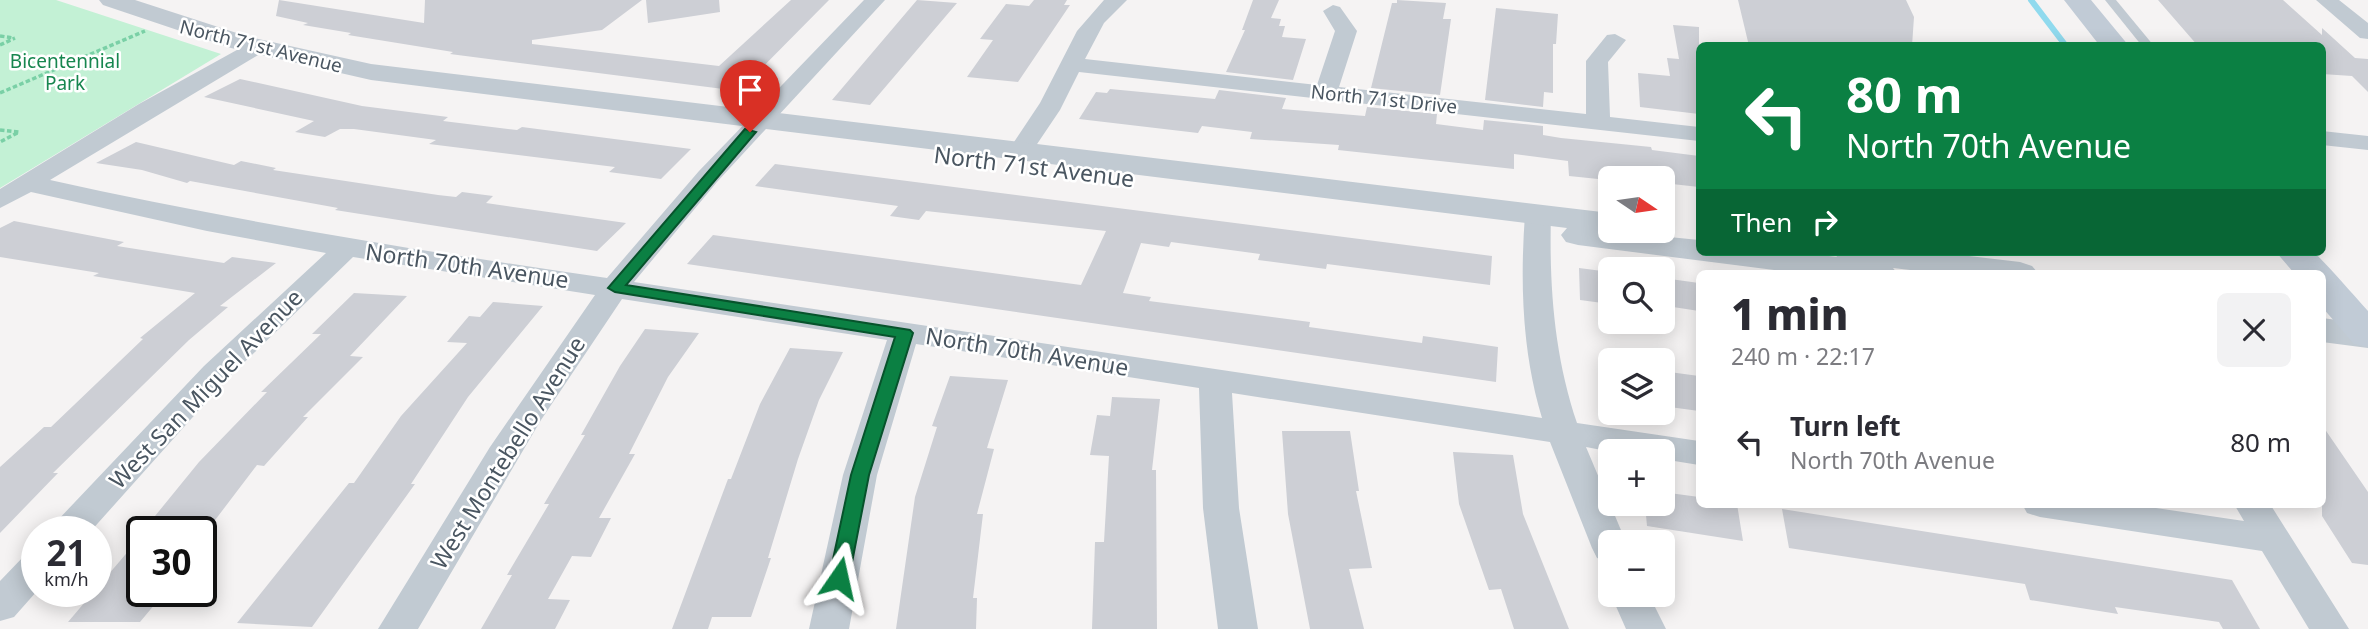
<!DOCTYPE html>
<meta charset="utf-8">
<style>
:root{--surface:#fff;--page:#f2f2f3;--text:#2b2b33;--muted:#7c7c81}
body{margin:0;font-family:"Noto Sans",sans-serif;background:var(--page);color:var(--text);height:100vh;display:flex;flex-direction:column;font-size:26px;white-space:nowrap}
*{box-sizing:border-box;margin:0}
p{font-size:23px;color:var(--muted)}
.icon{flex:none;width:38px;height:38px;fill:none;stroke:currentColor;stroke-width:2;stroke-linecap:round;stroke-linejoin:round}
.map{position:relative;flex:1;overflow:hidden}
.details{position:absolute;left:1696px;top:270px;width:630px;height:238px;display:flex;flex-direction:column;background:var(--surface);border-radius:10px;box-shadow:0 4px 18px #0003}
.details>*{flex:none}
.banner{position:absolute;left:1696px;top:42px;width:630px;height:214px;border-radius:10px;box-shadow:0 4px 18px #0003;background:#0b8043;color:#fff;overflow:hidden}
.needle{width:46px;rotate:103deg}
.fabs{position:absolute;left:1598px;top:166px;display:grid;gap:14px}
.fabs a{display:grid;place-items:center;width:77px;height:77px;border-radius:10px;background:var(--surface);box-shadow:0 4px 18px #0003;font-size:35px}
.speed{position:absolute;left:21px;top:516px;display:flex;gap:14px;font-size:35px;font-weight:700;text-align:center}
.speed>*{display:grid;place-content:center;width:91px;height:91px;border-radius:50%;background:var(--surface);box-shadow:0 4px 18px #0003;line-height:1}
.speed small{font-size:18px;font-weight:400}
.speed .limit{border:4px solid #111;border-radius:10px;background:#fff;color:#111}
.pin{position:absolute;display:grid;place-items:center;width:60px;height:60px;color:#fff;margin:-72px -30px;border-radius:50% 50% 50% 0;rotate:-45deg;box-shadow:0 0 7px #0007}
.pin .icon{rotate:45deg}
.me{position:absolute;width:77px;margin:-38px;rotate:11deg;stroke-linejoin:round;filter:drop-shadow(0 0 5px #0008)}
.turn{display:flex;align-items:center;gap:24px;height:147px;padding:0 35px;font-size:32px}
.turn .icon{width:91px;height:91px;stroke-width:2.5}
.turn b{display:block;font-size:49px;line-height:60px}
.then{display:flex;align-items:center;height:66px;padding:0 35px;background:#0003;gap:14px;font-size:26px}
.round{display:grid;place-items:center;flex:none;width:74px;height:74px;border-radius:10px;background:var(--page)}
.head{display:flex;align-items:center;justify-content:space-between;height:119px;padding:0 35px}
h1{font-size:42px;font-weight:800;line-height:52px}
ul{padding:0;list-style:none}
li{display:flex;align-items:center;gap:21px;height:105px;padding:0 35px}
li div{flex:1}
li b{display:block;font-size:26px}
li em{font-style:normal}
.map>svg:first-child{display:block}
</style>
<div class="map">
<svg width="2368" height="629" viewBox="0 0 2368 629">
<rect width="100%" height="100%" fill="#f5f3f3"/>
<!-- green -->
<path fill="#c3f1d5" d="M0 0H56L221 54 0 188Z"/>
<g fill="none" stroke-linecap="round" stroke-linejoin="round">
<!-- stream -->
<path stroke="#90daee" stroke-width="6" d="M2031 0 2066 46"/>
</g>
<!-- building -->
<path fill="#cdcfd5" d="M279 0 424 23 425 0H642L602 30 532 40V44L719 66 791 0H829L739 91 450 54 453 52 348 35 351 33 303 25 308 23 276 16Z
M646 0H719L720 12 648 23Z
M917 0 957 3 870 105 832 100Z
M1034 0H1067L1064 5H1070L1018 82 967 77 993 40 980 39 1006 4 1029 6Z
M1253 0H1279L1271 18 1281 19 1279 26H1285L1282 37 1306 39 1293 80 1226 72 1245 30H1242Z
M1397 0 1446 3 1443 19H1451L1440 95 1371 88 1392 3H1397Z
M1738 0H1906L1914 17 1912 46H1749Z
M2158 0H2283L2322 35V28L2355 58 2368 59V92L2352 76 2322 74V46H2198Z
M1496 8 1558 14 1556 44H1553V93L1544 92 1543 107 1485 100Z
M1673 25 1699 27V114L1640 107 1638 73 1670 76 1667 58 1679 59Z
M240 79 362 106 448 117 443 121 517 130 522 127 691 149 661 179 609 172 615 167 429 144 436 140 354 129H340L325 137 295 132 314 121 204 97Z
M1110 89 1215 99 1219 90 1286 98 1282 109 1365 116 1367 107 1437 114 1436 124 1483 130 1484 120 1543 126V135L1561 138 1651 147 1652 150 1699 156V187L1663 183 1662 173 1607 167 1608 180 1569 176 1568 161 1514 154V169L1338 150 1339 145 1250 139 1252 132 1202 126 1198 133 1079 119 1096 92 1107 93Z
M136 142 234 165 241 161 276 168 273 170 438 195 456 197 462 192 493 196 486 203 626 223 597 251 335 210 338 208 190 181 187 183 142 170 96 163Z
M775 164 1492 256 1490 285 1327 264 1326 269 1258 260 1260 254 1171 242 1169 247 1141 243 1123 293 1151 297 1149 301 1310 322 1309 327 1422 343 1423 336 1498 347 1496 382 687 264 713 235 1081 285 1106 231 926 211 919 220 890 216 898 206 755 186Z
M14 221 124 242 117 246 224 263 232 257 276 263 220 306 228 307 189 340 53 473H58L0 533V467L44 427H51L143 339 140 338 195 293 93 276 99 273 0 257V228Z
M1579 268 1610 272V304L1580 300Z
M1670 279 1699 283V311L1673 307Z
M354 293 407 296 350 356 363 357 303 417H308L264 466 257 465 206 532H142L199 462 267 392H261L321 334H312Z
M493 302 543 306 468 397 411 484H415L312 627 237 623 349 483H354L401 416 467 343 447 342 469 316 480 317Z
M645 329 699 333 668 377 629 454H635L599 518H611L591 557 572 556 548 599 570 600 555 629H481L512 575H507L549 504H544L585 435H581L620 366Z
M790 348 843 352 819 400 798 459 768 558H771L751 617H712L708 629H672L728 479H731L760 404Z
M1662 371 1699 376V411L1662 406Z
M950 376 1008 380 987 448 994 449 977 514H983L973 598H977L976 629H896L915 497 937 427 932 426Z
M1112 397 1160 399 1152 470H1156L1157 629H1092L1095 542H1104L1109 456 1090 455 1097 415 1110 416Z
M2322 425 2368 492V565L2352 563 2322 516Z
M1282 431H1350L1359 491H1356L1372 568 1349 569 1364 629H1310L1288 514Z
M1453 452 1513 455 1523 514 1569 629H1514L1501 589 1489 590 1459 504Z
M1662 492 1699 497V504H1737L1743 541 1647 526 1645 504H1662Z
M1782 509 2232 580 2260 629H2223L2219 622 2115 607 2118 614 2030 600 2025 584 1789 548Z
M142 535V592H165L140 622H68Z"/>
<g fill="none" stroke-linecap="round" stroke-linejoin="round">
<!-- path -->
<path stroke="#7ad0a6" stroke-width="3.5" stroke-dasharray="4.5 2.5" stroke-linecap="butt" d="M0 36 14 38
M0 45 15 38
M0 93 145 31
M0 130 19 132 0 142"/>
<!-- service -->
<path fill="#c1cad2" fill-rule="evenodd" d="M2105 0H2116L2154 46H2142Z"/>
<!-- minor -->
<path fill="#c1cad2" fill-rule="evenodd" d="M864 0H885L717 182 634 282 1542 418C1522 352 1520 283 1525 214L1529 208H1547L1551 214C1549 285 1554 355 1577 423L1699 441V465L1662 459V452H1612L1586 447 1626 542H1610V562L1597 558 1592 548 1550 442 1232 393 1239 508 1258 629H1218L1203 508 1199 388 916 344 877 475 849 629H809L843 475 887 340 622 299 541 420 418 629H378L490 447 595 295 353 257 226 380 90 532H51L56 522 204 366 326 253 207 231 31 192 0 208V189L139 104 255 40 266 47 263 52 50 180C235 221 420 251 607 278L699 171Z
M1104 0H1127L1104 23 1085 59 1317 85 1335 31 1323 11 1333 5 1340 7 1357 31 1339 87 1586 114V61L1607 35 1615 34 1626 40 1608 62 1610 117 1699 127V141L1079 72 1060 110 1029 156H1011L1008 151 1040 103 1077 31Z
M2316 0H2339L2368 23V39L2360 38Z
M2322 131 2368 136V150L2322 145Z
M2022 504H2129L2244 521 2234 504H2270L2349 629H2309L2262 551 2040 517 2027 513Z
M37 552V591L14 617 0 621V581L24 556Z
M1611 595H1649L1666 629H1626Z"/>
<!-- tertiary -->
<path fill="#c1cad2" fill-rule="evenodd" d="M99 0H135L249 37 371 64 1610 213V231L1699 240V252H1797L1837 257 1834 252H1935L2020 262 2032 266 2038 273H1936L1893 268 1897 273H1797L1578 245 1566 242 1561 235 1567 228 371 80 231 48 103 5Z
M2322 318 2368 324V348L2322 342Z"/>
<!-- secondary -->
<path fill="#c1cbd6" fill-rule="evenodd" d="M2064 0H2091L2129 46H2100Z
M2276 252H2314C2333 271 2349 290 2368 311V347L2354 344 2322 307V273H2294Z"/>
</g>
<!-- route -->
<path fill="#0b8043" stroke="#07532c" stroke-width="2" d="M745 129 756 132 626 285 910 330 913 333 869 475 849 578 846 583H832L829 578 851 475 895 337 615 292 608 288Z"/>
<g text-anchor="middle" stroke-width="5" stroke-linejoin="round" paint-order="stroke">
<!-- far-street labels -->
<g font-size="19" fill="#4a5661" stroke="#fff">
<text transform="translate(261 46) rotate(14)" y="7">North 71st Avenue</text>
<text transform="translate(1384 99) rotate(6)" y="7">North 71st Drive</text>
</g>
<!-- far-park labels -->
<g font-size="19" fill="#17864f" stroke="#fff">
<text x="65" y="68">Bicentennial<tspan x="65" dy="22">Park</tspan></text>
</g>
<!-- street labels -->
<g font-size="23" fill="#4a5661" stroke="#fff">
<text transform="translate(1034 167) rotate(7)" y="8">North 71st Avenue</text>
<text transform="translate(467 266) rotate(8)" y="8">North 70th Avenue</text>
<text transform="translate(1027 352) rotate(9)" y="8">North 70th Avenue</text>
<text transform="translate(206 389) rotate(-46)" y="8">West San Miguel Avenue</text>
<text transform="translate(508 453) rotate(-58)" y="8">West Montebello Avenue</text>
</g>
</g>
</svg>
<div class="fabs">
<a><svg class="needle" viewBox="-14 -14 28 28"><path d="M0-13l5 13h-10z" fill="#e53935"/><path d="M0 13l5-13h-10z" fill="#7c7c81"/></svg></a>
<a><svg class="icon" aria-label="search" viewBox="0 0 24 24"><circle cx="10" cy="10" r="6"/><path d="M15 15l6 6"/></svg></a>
<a><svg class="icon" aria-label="layers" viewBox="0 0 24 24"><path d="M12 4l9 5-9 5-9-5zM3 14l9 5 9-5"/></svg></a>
<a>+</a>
<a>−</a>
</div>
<div class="speed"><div>21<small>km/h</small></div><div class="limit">30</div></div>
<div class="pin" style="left:750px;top:132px;background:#d93025"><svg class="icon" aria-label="arrive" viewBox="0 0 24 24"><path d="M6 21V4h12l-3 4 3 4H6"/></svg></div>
<svg class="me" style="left:839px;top:578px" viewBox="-20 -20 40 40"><path d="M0-17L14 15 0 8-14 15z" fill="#0b8043" stroke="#fff" stroke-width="4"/></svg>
<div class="banner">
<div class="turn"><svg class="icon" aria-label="left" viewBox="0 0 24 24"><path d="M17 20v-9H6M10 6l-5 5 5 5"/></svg><div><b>80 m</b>North 70th Avenue</div></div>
<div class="then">Then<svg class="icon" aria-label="right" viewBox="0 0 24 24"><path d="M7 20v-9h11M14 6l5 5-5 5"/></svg></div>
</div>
<section class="details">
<div class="head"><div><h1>1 min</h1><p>240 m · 22:17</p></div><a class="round"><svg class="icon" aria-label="close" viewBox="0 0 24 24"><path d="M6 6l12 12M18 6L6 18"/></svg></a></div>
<ul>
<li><svg class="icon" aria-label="left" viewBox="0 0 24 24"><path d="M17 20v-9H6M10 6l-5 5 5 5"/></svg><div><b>Turn left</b><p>North 70th Avenue</p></div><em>80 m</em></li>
</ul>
</section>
</div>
